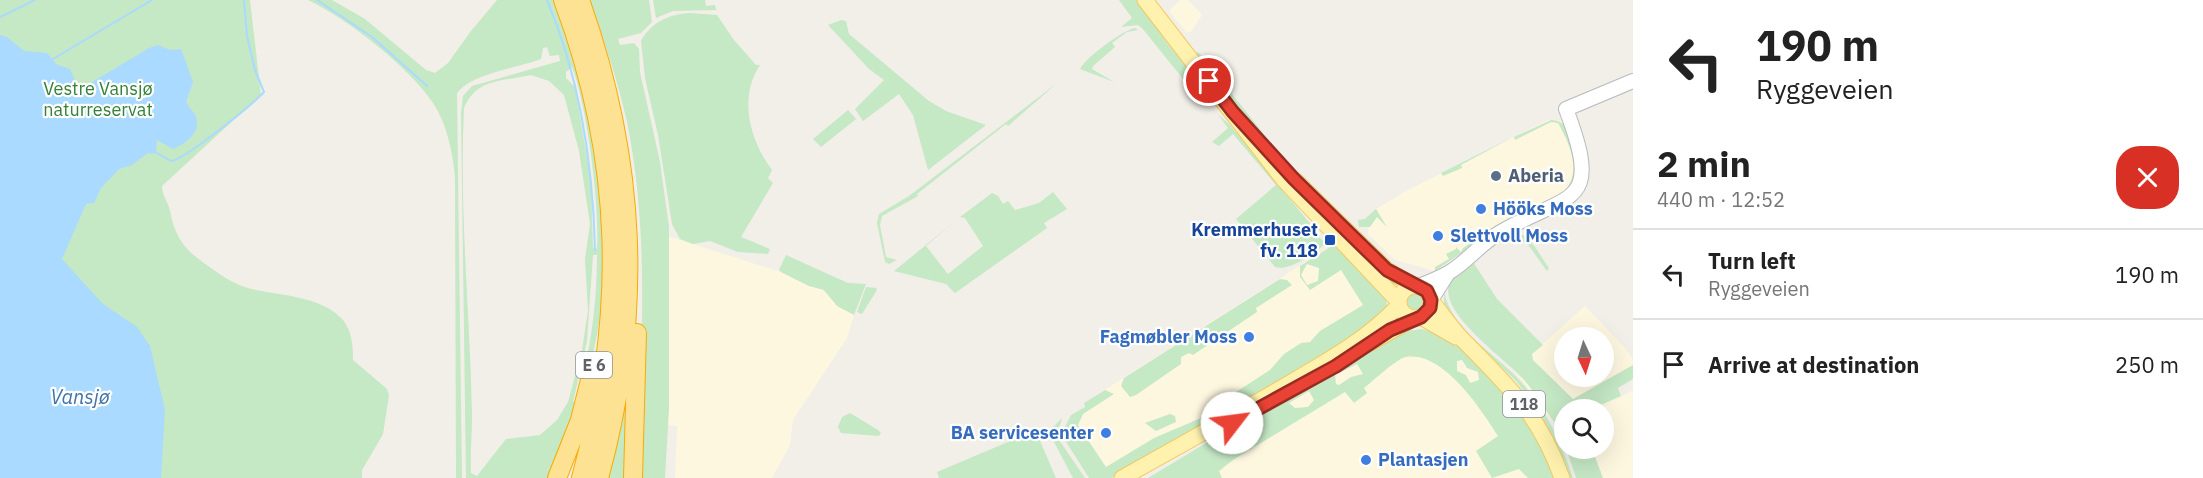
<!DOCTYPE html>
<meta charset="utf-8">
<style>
:root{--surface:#fff;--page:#f2f2f2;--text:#222;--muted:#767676;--line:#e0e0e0}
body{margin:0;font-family:"IBM Plex Sans",sans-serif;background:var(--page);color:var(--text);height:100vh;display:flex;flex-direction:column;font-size:22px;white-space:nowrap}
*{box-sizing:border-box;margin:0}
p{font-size:20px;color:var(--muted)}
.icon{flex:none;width:33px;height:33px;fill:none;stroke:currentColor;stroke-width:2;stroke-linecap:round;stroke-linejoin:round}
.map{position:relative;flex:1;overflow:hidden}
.drawer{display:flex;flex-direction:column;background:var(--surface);width:570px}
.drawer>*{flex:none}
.hud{background:#fff;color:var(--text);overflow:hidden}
.needle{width:39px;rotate:176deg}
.tools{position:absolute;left:1554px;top:327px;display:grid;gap:12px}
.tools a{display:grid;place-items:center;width:60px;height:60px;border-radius:50%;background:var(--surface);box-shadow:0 6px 24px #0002;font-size:30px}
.pin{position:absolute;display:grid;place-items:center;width:51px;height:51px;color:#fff;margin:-26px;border:3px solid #fff;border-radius:50%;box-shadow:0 2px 6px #0007}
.me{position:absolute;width:66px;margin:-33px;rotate:60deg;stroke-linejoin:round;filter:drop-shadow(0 0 4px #0008)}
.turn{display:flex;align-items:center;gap:21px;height:126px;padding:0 24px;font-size:27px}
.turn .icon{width:78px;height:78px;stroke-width:2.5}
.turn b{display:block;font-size:42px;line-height:51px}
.round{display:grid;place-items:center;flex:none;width:63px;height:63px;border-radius:24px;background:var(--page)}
.summary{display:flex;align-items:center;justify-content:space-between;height:102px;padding:0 24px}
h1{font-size:36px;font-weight:700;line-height:45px}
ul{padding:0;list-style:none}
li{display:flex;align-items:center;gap:18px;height:90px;padding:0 24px;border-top:2px solid var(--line)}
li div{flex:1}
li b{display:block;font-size:22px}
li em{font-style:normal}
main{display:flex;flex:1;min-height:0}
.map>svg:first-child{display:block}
</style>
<main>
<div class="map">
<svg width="1633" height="478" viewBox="0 0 1633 478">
<rect width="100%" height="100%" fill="#f1efe8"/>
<!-- commercial -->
<path fill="#fef7e0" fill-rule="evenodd" d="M1180 0H1188L1202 15 1191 32H1186L1169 11Z
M1548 120 1561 121 1567 127 1578 173 1565 196 1507 223 1435 271 1395 260 1368 234 1369 221 1378 212 1376 209 1408 190Z
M667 236 781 272 809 286 823 290 838 306 854 315 847 338 793 420 790 445 772 478H675L677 426 668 425Z
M1326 249 1386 298 1112 478H1089L1061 434 1071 415 1085 407 1084 403Z
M1585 306 1626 349 1633 360V379L1618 388 1621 396 1607 404 1592 409 1564 410V420L1554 422 1514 370ZM1564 338H1604V376H1564Z
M1413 329H1421L1457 346 1497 381 1556 478H1222L1219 471 1285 397Z
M1633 390V478H1576L1566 449 1604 448V410L1599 409Z"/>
<!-- green -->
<path fill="#c5e8c5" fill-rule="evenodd" d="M0 0H250L261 95 162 186C162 195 168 202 170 211 175 236 183 248 204 263 218 273 231 283 248 288 278 296 321 295 343 320 352 332 353 345 353 360L387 389 389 395 383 434 362 470V478H0Z
M308 0H332L365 19 426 70 435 73 448 63 471 31 497 0H554C592 102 617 231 596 340 587 387 567 433 550 478H466L461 114 463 96 472 86 560 61 559 55 550 56 547 47 543 48 541 59C518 68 472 73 457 93L462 478H456L455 178C453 153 447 124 433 103 409 67 348 19 308 0ZM572 67C587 105 600 206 597 249L593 248 591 182 577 98 574 86 566 78V72ZM531 75 549 81 564 95 579 151 590 224 585 259 588 311 582 350 568 402 557 420 540 435 506 439 477 476 471 473C470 454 472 434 472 414 470 312 459 210 464 108 477 78 501 82 531 75ZM593 255H597C597 305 590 355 576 403L573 402 587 341Z
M589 0H649L652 22 641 33 618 39 620 45 634 43 639 49 640 72 660 162 669 227V409L665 478H638C640 360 651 238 627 122 618 81 604 40 589 0Z
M653 0H705L706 6 715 5 716 10 673 11 656 18Z
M1119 0H1137L1167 43 1229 119 1210 101 1192 90 1142 28 1138 25 1121 27 1132 18Z
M690 13 717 15 734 40 756 65H760C738 98 750 141 772 170L768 178 773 183 741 237 770 249 768 254 738 252 710 241 693 244 680 239 672 224 658 135 645 78 641 41C651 22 670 14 690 13Z
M841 20 846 21 849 34 929 101 946 111 986 125 928 170 913 115 899 94 863 121 855 109 884 80 869 69 828 25Z
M1135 28 1138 30 1127 32 1112 43 1115 47 1093 66 1092 69 1114 82 1080 69C1085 58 1123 30 1135 28Z
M1196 52 1199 53 1264 134 1239 110 1198 58Z
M1056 84 1008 126 1006 124 917 194 918 196 882 216 880 225 886 257 897 260 889 264 885 262 877 223 879 214 909 196Z
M848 110 856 119 821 147 813 139Z
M1218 114 1230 125 1316 231 1314 234 1327 243C1314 252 1291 272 1275 267L1236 219 1276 185 1233 134 1219 146 1212 142 1228 128Z
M1551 120C1576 120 1583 162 1575 181 1571 192 1562 199 1553 204L1551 199H1556C1585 178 1572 148 1558 123L1551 122 1515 140 1514 137Z
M1511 138 1461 165 1462 168 1443 176 1441 173Z
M1053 192 1067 209 1044 223 1047 228 955 293 946 284 894 271 953 223 926 246 948 274 983 246 965 218 960 217 992 193 998 196 1003 204 1008 201 1015 210 1039 203Z
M1535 206 1536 208 1485 237 1435 271V267L1449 259 1446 254 1456 249V247L1461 252 1463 248 1498 225Z
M1376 209 1387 227 1377 217 1370 227H1359L1358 220 1365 219Z
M1512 232C1530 232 1539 255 1549 268L1547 271 1529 246 1517 236 1500 241 1473 262 1497 299 1543 345 1532 354 1533 360 1573 399 1633 365V379L1618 388 1621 396 1592 409 1564 410V420L1554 422C1544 408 1536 394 1525 381 1505 358 1440 315 1449 284 1455 265 1496 243 1512 232Z
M1335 244 1386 298 1387 306 1374 324 1185 439 1112 478H1089L1061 434 1071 415 1085 407 1084 403 1105 390 1114 394 1083 414 1078 425 1106 467 1154 438 1201 418 1219 403 1270 370 1284 354 1301 343 1310 342 1320 331 1363 305 1341 270 1310 290 1300 277V266ZM1307 264 1319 268 1318 281 1307 285 1301 275Z
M786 255 848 283 866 284 854 315 837 306 824 290 809 286 781 272 779 270Z
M1280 279 1287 280 1292 285 1256 308 1257 312 1193 355 1189 353 1181 357V364L1136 395 1130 397 1121 386 1124 378Z
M866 287 876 288 877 290 862 314 857 312Z
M1444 290C1450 331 1498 354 1523 384 1547 411 1562 444 1573 478H1568L1553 437 1538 409 1515 380 1457 325 1444 305Z
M1407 302a8 8 0 1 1 16 0a8 8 0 1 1-16 0Z
M1421 329C1454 334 1500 381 1521 408 1536 427 1545 456 1556 478H1528L1519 469 1492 478 1476 451 1498 436C1481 409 1443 351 1406 357 1396 359 1373 381 1364 388L1367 393 1354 403 1345 392 1233 460 1219 471 1222 478H1148L1271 404 1353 362 1388 339 1404 331ZM1462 360 1467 368 1478 372 1479 380 1470 383 1466 375 1457 371V361ZM1357 364 1363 374 1351 377 1339 385 1336 384 1335 375ZM1309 391 1314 400 1308 407 1295 408 1289 403Z
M629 381 630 478H608Z
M850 413 878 430 881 433 879 436 841 433 838 427 842 417Z
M1170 414 1175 416 1176 422 1156 431 1145 423Z
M1062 418 1057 437 1085 478H1073L1053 440 1052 428Z
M1027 434 1038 436 1056 478H939L937 472Z
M1566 449H1592L1603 478H1576Z"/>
<!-- water -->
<path fill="#aadaff" d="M0 35 7 37 24 51 47 53 56 64 70 69 79 90 149 48 158 45 170 50 181 49 193 82 186 102C189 108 193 110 196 117 202 132 184 145 173 149L157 140 156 154 148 153 132 165 119 169 101 188 94 203 86 204 62 259 102 303 137 327 150 346 165 410 161 478H0Z"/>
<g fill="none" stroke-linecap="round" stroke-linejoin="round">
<!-- stream -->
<path stroke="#aadaff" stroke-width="2" d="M317 0 372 37 427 86
M547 0C580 78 593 165 595 250
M0 17 35 0
M53 59 152 0
M157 153 171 161C184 160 252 105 264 92L255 70 247 36 244 0"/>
<!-- secondary casing -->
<g stroke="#b6babf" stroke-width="16">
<path id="secondary" d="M1419 286C1429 282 1439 278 1448 273 1466 263 1480 244 1499 233 1570 191 1604 209 1566 109L1633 81
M1431 300 1448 273"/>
</g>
<!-- primary casing -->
<g stroke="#f2c960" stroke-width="17">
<path id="primary" d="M1145 0 1283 179 1399 302
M1296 181 1387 270 1413 285
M1399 302a16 16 0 1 1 32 0a16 16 0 1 1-32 0Z
M1432 302C1444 316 1454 332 1467 344 1512 390 1540 416 1562 478
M1421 317 1456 337
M1370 343 1414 318
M1122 478C1176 448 1229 418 1283 387 1323 363 1367 340 1399 305"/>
</g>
<!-- highway casing -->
<g stroke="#f9ab00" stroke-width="20">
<path id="highway" d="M563 0C623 160 626 314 581 478
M580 0C637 160 644 314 599 478
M557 478 580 420 594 364
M633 478 637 333"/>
</g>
<!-- secondary -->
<use href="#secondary" stroke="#fff" stroke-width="14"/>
<!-- primary -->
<use href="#primary" stroke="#fff2af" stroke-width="15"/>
<!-- highway -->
<use href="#highway" stroke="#fde293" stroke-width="18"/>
</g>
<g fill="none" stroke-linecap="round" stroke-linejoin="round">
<!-- route casing -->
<g stroke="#982c22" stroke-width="15">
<path id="route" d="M1209 81 1233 112 1294 179 1346 230 1387 270 1427 291 1431 300 1430 308 1421 317 1390 330 1336 366 1232 423"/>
</g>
<!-- route -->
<use href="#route" stroke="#ea4335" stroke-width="10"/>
</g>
<!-- markers -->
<circle fill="#5c6f8a" stroke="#fff" stroke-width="2" cx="1496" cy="176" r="6"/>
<g fill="#3f7fe0" stroke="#fff" stroke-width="2">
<circle cx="1481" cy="209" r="6"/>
<circle cx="1438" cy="236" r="6"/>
<circle cx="1249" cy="337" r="6"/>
<circle cx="1106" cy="433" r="6"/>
<circle cx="1366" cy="460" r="6"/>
</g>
<rect fill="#1a4fb4" stroke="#fff" stroke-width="2" x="1324" y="234" width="12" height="12" rx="3"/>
<g text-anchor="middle" stroke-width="4.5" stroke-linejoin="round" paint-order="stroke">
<!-- shield labels -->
<g fill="#fff" stroke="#8f9295" stroke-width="1.5">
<rect x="576" y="352" width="36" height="26" rx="4.5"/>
<rect x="1503" y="391" width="42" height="26" rx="4.5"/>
</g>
<g font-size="16" font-weight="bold" fill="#5f6368">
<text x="594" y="371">E 6</text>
<text x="1524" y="410">118</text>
</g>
<!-- park labels -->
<g font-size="18" fill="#348238" stroke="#fff">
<text x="98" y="95">Vestre Vansjø<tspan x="98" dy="21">naturreservat</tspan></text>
</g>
<!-- service labels -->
<g font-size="18" font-weight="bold" fill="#4e5e75" stroke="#fff" text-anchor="start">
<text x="1508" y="182">Aberia</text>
</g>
<!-- shop labels -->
<g font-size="18" font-weight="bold" fill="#366cbe" stroke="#fff" text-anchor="start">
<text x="1493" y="215">Hööks Moss</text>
<text x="1450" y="242">Slettvoll Moss</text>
<text x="1237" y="343" text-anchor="end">Fagmøbler Moss</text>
<text x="1094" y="439" text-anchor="end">BA servicesenter</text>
<text x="1378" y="466">Plantasjen</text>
</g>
<!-- transit labels -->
<g font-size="18" font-weight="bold" fill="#164399" stroke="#fff" text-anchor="end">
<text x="1318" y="236">Kremmerhuset<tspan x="1318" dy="21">fv. 118</tspan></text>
</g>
<!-- water labels -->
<g font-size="20" font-style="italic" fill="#4174aa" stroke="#fff">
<text x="80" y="404">Vansjø</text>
</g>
</g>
</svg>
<div class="tools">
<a><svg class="needle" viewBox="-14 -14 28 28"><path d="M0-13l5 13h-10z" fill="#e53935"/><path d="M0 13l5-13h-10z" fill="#767676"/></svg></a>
<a><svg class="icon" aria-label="search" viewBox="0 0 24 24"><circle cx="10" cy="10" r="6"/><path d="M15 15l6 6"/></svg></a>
</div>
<div class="pin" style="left:1209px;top:81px;background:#d93025"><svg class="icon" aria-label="arrive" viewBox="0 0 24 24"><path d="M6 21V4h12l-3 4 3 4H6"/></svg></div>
<svg class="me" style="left:1232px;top:423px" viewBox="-20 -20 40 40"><circle r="19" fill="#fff"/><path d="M0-13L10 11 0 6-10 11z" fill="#ea4335"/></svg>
</div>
<section class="drawer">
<div class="hud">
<div class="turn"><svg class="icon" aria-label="left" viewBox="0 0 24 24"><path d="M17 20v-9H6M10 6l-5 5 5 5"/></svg><div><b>190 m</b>Ryggeveien</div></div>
</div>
<div class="summary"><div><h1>2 min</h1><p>440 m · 12:52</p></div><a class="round" style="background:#d93025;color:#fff"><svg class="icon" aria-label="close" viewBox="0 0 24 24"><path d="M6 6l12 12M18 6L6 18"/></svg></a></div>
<ul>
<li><svg class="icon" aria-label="left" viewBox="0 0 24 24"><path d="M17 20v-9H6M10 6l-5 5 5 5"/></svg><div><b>Turn left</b><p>Ryggeveien</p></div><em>190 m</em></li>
<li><svg class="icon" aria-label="arrive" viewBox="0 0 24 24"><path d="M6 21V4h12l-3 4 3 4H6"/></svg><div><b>Arrive at destination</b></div><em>250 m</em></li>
</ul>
</section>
</main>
